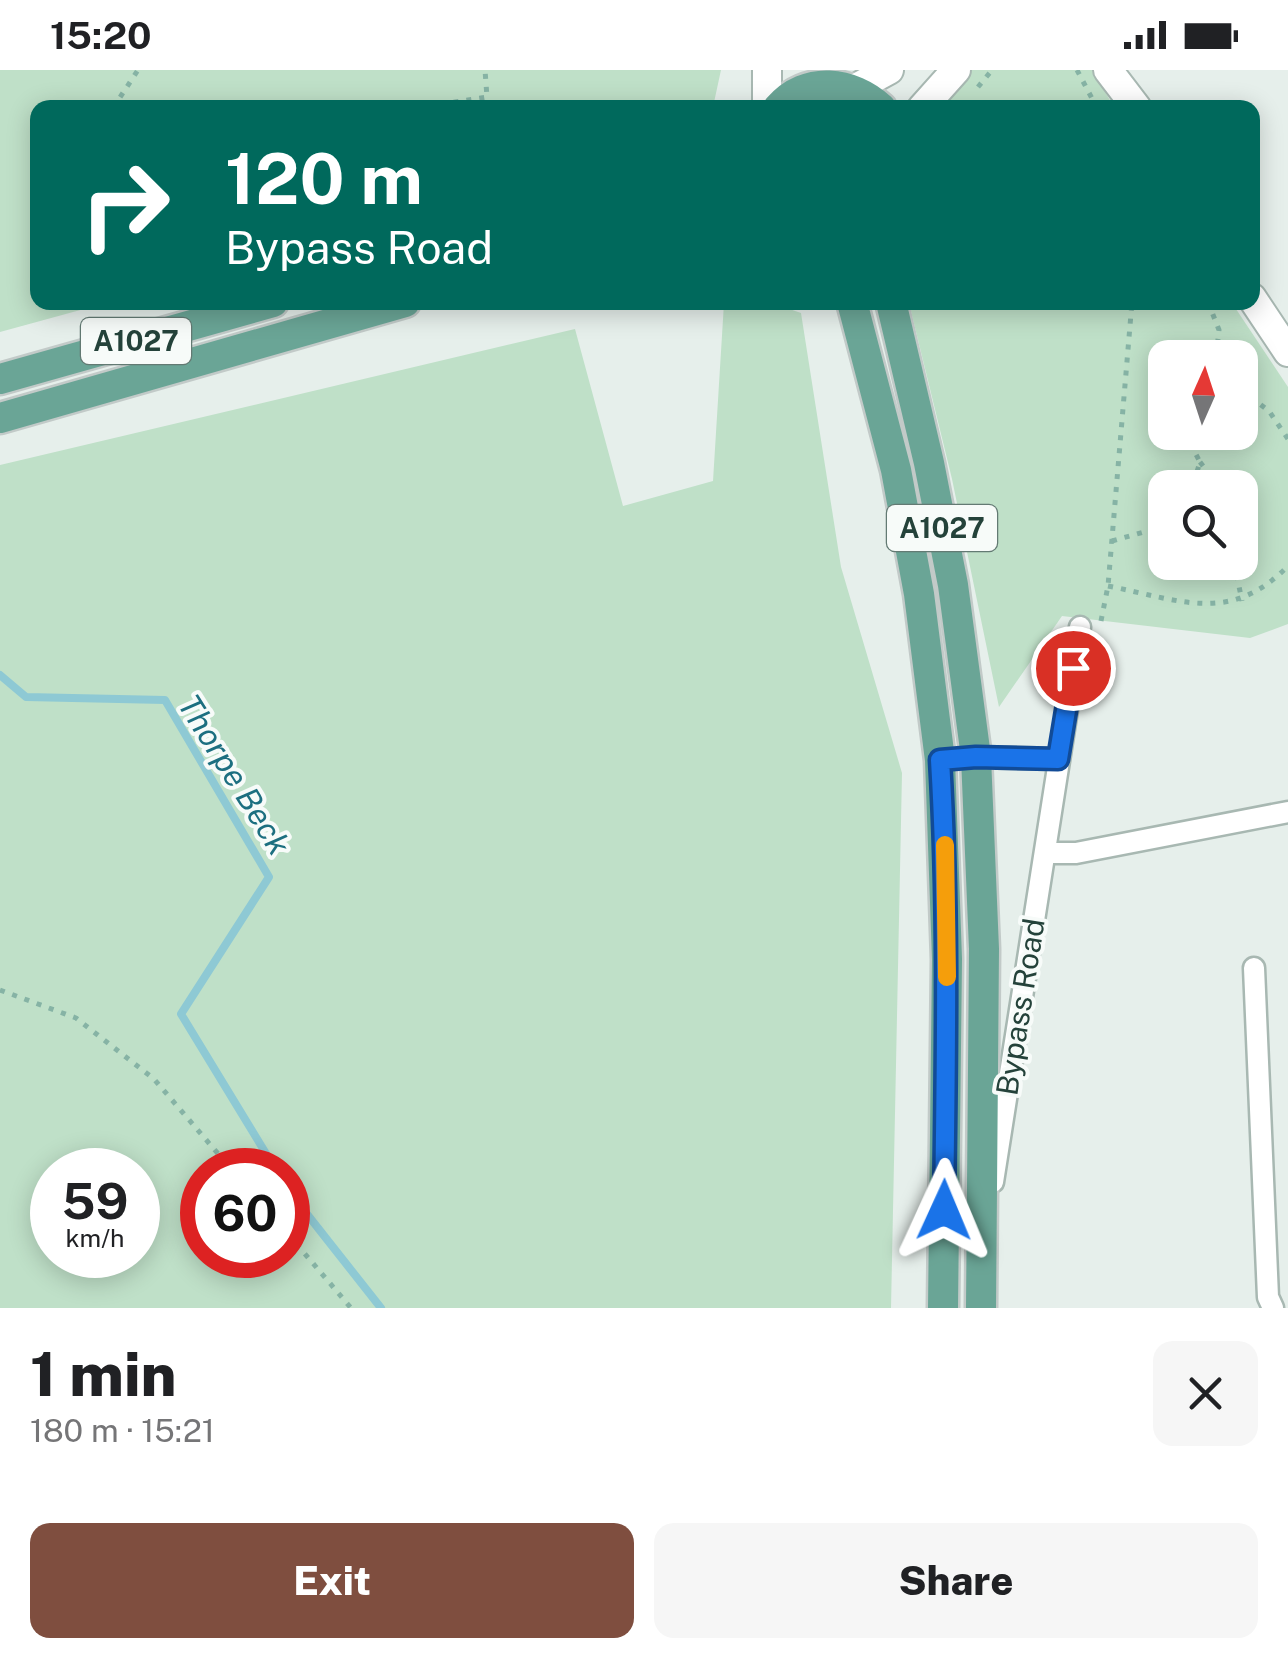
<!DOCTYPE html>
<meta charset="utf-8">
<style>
:root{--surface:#fff;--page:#f6f6f6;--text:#202124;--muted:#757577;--accent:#7f4e3f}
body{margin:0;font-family:"Public Sans",sans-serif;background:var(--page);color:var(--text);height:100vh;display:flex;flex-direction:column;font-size:38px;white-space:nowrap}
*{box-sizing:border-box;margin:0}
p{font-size:32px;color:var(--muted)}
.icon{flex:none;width:55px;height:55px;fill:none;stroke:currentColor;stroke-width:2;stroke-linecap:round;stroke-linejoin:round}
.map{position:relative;height:1238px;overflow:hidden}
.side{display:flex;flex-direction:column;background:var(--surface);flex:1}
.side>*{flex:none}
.guide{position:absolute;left:30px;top:30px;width:1230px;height:210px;border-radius:20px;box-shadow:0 5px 25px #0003;background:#00695c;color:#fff;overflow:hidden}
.needle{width:65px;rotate:3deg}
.tools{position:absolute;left:1148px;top:270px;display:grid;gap:20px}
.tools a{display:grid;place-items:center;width:110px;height:110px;border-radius:20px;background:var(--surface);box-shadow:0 5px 25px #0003;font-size:50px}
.speed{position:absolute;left:30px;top:1078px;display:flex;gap:20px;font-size:50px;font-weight:700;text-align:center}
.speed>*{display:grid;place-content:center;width:130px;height:130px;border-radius:50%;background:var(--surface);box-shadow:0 5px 25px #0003;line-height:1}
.speed small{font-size:25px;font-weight:400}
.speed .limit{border:15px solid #d22;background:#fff;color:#111}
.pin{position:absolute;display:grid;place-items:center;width:85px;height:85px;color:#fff;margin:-42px;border:5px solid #fff;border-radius:50%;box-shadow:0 2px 10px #0007}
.me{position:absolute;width:110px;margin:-55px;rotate:1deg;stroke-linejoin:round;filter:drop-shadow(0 0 8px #0008)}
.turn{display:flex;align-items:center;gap:35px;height:210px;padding:0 30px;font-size:45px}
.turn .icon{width:130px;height:130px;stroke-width:2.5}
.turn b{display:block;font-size:70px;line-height:85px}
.round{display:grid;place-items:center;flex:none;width:105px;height:105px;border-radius:20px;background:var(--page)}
.overview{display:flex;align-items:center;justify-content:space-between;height:170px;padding:0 30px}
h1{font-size:60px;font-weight:800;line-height:75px}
.primary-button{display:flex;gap:20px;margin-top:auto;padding:20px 30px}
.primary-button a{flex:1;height:115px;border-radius:20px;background:var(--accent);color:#fff;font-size:40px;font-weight:800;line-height:115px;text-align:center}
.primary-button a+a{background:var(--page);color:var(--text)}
.status{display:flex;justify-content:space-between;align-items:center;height:70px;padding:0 50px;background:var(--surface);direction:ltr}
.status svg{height:28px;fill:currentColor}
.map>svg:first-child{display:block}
</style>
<div class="status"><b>15:20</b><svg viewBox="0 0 49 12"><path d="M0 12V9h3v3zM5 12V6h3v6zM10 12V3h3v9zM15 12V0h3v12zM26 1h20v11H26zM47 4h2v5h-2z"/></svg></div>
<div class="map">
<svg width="1288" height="1238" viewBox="0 0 1288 1238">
<rect width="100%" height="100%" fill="#e6efeb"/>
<!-- green -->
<path fill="#bfe0c8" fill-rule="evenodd" d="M0 0H721L713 37 38 38V232L106 233 0 262Z
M971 0H1092L1114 37 934 38Z
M724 233H772L801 243 841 497 902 703 891 1238H0V395L575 259 623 436 713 411ZM138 1100V1185H52V1100ZM288 1100V1185H202V1100Z
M909 233H1232L1288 317V554L1250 568 1062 546 999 637 952 409ZM1165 288H1240V362H1165ZM1165 418H1240V492H1165Z"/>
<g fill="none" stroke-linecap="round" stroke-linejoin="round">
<!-- stream -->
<path stroke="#8ec9d4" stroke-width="8" d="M0 605 26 627 165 630 269 807 181 944 276 1100
M288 1120 381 1238"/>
<!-- minor casing -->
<g stroke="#a8b8b2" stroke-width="25">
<path id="minor" d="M940 690 976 687 1058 689
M1045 783H1076L1288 742
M1254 898 1268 1227 1273 1238
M993 1112 1080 557"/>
</g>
<!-- tertiary casing -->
<g stroke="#a8b8b2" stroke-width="32">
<path id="tertiary" d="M767 0V38
M1108 0 1137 38
M854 19 889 0
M922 38 956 0
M1252 228 1288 282"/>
</g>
<!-- primary casing -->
<g stroke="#c2cac8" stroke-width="35">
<path id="primary" d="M778 38C806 5 852 11 881 38
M852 232 896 400 919 524 940 690 947 889 943 1238
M891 232 929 393 953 515 976 687 984 879 981 1238
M0 309 273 232
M0 348 405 232"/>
</g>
<!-- path -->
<path stroke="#86b3a5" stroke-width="5" stroke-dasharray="5 8" stroke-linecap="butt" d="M1077 0 1097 38
M978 17 992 0
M113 38 138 0
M415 38 487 27 485 0
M1208 232 1219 260 1216 288
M1240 319 1269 341 1288 369
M1184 362 1200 392 1192 418
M1200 392 1220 418
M1112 471 1158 458 1165 450
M1234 492 1242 531
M1108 516C1180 530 1230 555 1288 496
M1101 551 1108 516 1132 232
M0 920 76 948 154 1009 232 1100
M288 1164 351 1238"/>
<!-- minor -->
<use href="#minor" stroke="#fff" stroke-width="20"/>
<!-- tertiary -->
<use href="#tertiary" stroke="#fff" stroke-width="28"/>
<!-- primary -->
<use href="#primary" stroke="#6aa596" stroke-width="30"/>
</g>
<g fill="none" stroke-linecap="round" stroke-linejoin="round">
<!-- route casing -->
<g stroke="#114b97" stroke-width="25">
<path id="route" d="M944 1140C946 990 949 840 940 690L976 687 1058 689 1073 598"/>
</g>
<!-- route -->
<use href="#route" stroke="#1a73e8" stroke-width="18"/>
<!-- slow -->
<path stroke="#f59e0b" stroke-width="18" d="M945 775 947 907"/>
</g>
<g text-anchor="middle" stroke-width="8" stroke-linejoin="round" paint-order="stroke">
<!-- shield labels -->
<g fill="#f7fbf9" stroke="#637a73" stroke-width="2.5">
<rect x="81" y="248" width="110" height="46" rx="8"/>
<rect x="887" y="435" width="110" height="46" rx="8"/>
</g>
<g font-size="28" font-weight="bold" fill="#24423a">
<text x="136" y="281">A1027</text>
<text x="942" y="468">A1027</text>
</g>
<!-- street labels -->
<g font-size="30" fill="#24423a" stroke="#f7fbf9">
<text transform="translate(1021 937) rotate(-81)" y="10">Bypass Road</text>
</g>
<!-- water labels -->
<g font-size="32" font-style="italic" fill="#1c6f80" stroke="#f7fbf9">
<text transform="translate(234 705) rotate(58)" y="11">Thorpe Beck</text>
</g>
</g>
</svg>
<div class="tools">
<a><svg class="needle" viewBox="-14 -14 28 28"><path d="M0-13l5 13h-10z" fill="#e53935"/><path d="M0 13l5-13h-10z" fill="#757577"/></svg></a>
<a><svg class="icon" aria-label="search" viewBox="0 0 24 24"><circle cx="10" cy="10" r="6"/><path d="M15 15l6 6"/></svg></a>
</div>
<div class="speed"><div>59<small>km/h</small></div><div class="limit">60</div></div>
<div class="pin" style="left:1073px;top:598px;background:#d93025"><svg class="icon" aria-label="arrive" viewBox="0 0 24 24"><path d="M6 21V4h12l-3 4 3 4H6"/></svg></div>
<svg class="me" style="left:944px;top:1140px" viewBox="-20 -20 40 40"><path d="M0-17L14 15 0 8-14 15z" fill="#1a73e8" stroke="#fff" stroke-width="4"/></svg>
<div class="guide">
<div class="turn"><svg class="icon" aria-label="right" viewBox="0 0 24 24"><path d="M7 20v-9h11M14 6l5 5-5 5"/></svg><div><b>120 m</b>Bypass Road</div></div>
</div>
</div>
<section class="side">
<div class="overview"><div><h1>1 min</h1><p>180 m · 15:21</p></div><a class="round"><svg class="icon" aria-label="close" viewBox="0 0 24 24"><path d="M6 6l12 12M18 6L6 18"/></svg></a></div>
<div class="primary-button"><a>Exit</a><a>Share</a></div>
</section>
